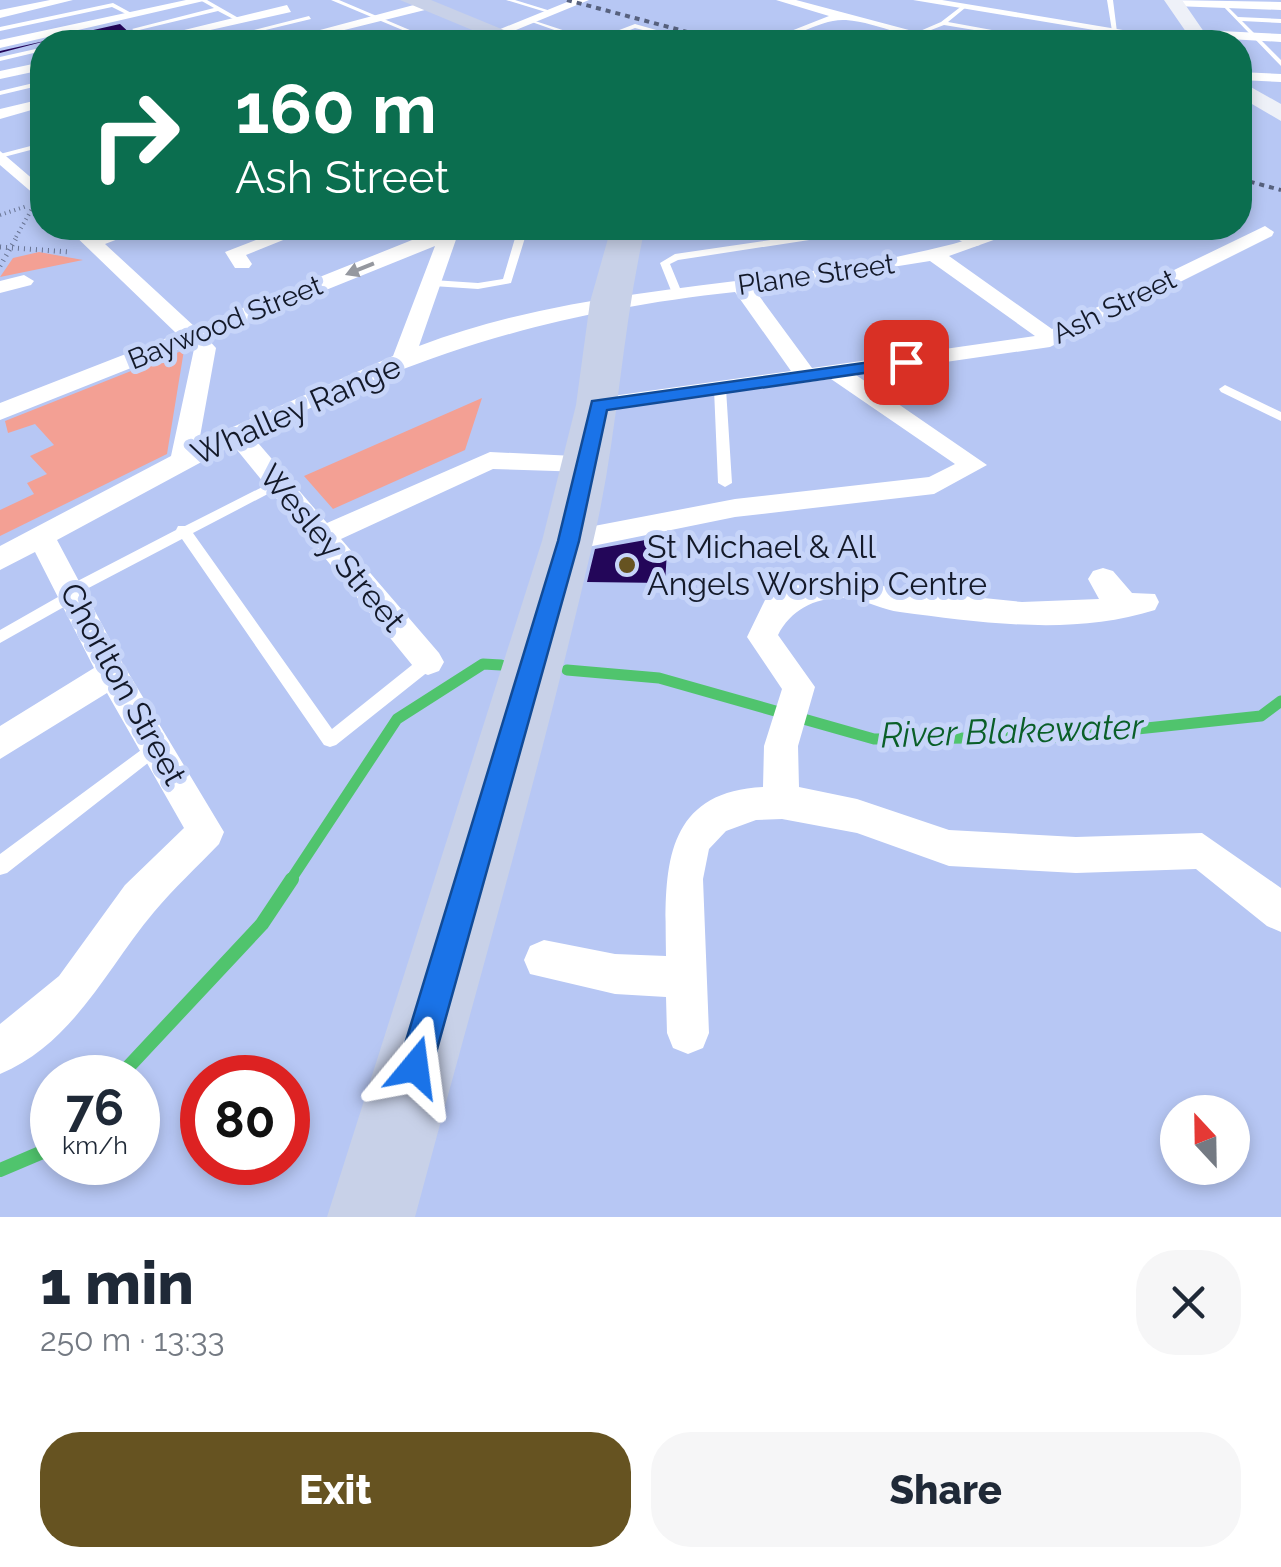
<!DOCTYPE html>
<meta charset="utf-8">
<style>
:root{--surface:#fff;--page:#f6f6f7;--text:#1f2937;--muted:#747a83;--accent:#665321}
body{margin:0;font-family:Raleway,sans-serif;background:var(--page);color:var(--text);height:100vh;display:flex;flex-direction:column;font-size:38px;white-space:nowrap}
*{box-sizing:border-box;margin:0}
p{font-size:32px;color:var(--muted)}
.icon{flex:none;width:55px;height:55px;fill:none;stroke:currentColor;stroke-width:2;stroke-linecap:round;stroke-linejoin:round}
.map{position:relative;height:1217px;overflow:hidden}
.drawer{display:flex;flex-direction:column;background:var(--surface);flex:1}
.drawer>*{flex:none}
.hud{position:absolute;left:30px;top:30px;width:1222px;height:210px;border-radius:40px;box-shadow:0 5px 15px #0003;background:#0b6e4f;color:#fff;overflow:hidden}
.needle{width:65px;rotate:338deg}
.fabs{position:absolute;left:1160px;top:1095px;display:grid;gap:20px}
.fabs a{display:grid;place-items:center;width:90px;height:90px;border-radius:50%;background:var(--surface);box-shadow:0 5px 15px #0003;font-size:50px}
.speed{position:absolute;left:30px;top:1055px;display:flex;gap:20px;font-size:50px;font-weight:700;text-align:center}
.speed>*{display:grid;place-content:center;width:130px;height:130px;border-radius:50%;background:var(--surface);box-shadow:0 5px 15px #0003;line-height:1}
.speed small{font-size:25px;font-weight:400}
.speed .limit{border:15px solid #d22;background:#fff;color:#111}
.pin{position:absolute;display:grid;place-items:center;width:85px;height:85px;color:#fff;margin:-42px;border-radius:20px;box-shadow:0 5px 15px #0006}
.me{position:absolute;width:110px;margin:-55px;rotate:16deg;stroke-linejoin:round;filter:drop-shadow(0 0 8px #0008)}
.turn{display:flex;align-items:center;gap:35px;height:210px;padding:0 40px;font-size:45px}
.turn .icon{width:130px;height:130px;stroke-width:2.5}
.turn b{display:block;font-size:70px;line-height:85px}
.round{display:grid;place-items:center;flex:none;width:105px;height:105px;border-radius:40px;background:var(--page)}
.headline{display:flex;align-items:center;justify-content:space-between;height:170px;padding:0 40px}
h1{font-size:60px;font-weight:800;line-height:75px}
.primary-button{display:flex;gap:20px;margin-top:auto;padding:20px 40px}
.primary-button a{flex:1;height:115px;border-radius:40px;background:var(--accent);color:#fff;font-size:40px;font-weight:800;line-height:115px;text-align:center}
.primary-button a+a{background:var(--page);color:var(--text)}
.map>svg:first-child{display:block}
</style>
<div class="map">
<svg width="1281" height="1217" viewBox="0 0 1281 1217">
<rect width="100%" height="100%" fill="#b7c7f4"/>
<!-- green -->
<path fill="#f3a094" d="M39 252 83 260 0 277 13 258Z
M184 350 167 454 0 536V510L34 494 27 483 47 474 30 456 54 445 35 424 8 433 5 421Z
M482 398 465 450 333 509 304 476Z"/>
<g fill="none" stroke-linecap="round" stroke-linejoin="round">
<!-- stream-far1 -->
<path stroke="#50c46d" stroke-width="11" d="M567 670 659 678 874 739 1061 737 1261 716 1281 701
M290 881 397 719 483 664 501 665"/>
<!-- stream -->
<path stroke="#50c46d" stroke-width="14" d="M118 1078 262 924 292 879
M0 1170 52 1148"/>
</g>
<!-- building -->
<path fill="#230659" d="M120 24 135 38 131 42H42L0 53V51Z
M668 536 665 583 587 582 595 549Z"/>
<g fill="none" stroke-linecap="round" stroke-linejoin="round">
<!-- path-far1 -->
<path stroke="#687493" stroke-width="4" stroke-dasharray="1 4" stroke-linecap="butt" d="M0 215 27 206
M16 237 33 207"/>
<!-- path -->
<path stroke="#687493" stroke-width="5" stroke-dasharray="1 5" stroke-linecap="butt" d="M0 247 69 252
M0 266 18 235"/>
<!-- lane -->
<path fill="#fff" fill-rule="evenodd" d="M200 0H207L242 20 237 21 218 11 135 31 132 29 214 8Z
M331 0H339L438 42H431Z
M506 0H515L554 12 549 13Z
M1107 0H1113L1117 32 1112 31Z
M113 3 135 15 130 16 112 7 0 31V27Z
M1220 3H1224L1238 17 1281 19V23L1242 21 1281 60V66Z
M963 5 965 8 948 22 1057 42H1046L944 25 918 35 913 34 941 22Z
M309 16 311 19 216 42H207Z
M529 19 593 40 635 24 699 42H690L635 28 599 42H588L529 21Z
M40 48 42 51 0 61V57Z
M42 81V85L0 95V91Z
M42 143V147L0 158V154Z
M518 228H528L511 283 478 289 433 286 428 283 433 280 478 283 503 279Z
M853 228H873L868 231 678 260 670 264 682 293 677 296 672 293 660 263 675 254Z
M937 228H948L980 245 972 247Z
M720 385 726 389 732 483 725 487 718 483 714 389Z
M1225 385 1281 412V421L1221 392 1219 389Z
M278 479 285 483 283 486 193 533 332 729 422 657 428 656 434 657 436 662 434 667 336 745 330 747 324 745 182 539 79 593 78 599 0 643V630L65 593 66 587 176 530 178 526H185Z
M156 739 162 742 165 747 162 752 7 873 0 875V854Z"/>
<!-- street -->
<path fill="#fff" fill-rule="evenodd" d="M50 0H73L0 18V10Z
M186 0H208L0 48V40Z
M572 0H589L504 35 493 32Z
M776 0H796L954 42C916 44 882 23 846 20 819 18 791 42 763 42L829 16Z
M913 0H942L1195 42H1166Z
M1169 0 1281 2V10L1174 6Z
M425 2 429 9 296 42H275Z
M287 5 291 12 157 42H135Z
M1199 30 1281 34V42L1194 37Z
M613 37 623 39 625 42H608Z
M42 62V70L0 79V71Z
M1240 72 1281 74V82L1240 80Z
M42 99V107L0 119V109Z
M0 151 42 187V201L0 165Z
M1265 226 1274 232 1272 236 1050 347 856 375 987 465 934 494 735 517 568 551 558 548 554 541 568 531 735 499 929 477 955 464 831 379 590 410 586 405 598 398 791 371 735 292C550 312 418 354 252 436L327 523 490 452 595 457 599 463 586 472 493 469 341 539 439 653 444 662 439 671 428 675 417 671 233 445 57 540 123 664 224 832 219 844C197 867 174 888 154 912 106 969 74 1043 0 1074V1024L59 976 125 885 184 828 107 693 0 759V726L94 668 35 552 0 570V546L171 456 194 349 189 345 0 420V403L177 334 67 228H86L95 235 120 228H147L105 244 195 327 442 228H460L419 346C563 291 713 289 863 263 894 258 924 251 953 244 979 237 1000 226 1027 228L949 256 1052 329ZM435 246 393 356 199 442 216 348 207 338ZM930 261 1035 336 812 368 754 289Z
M287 228H313L246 255 252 264 249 268H235L225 252Z
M24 275 34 281 31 285 0 293V281Z
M1103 568 1113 571 1132 593 1155 594 1159 602 1155 610C1073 636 984 623 900 612 883 610 865 600 848 598 818 596 791 609 778 635L815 687 798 746 799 787 857 799 949 830 1076 837 1202 833 1281 888V932L1267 926 1196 869 1076 873 949 866 857 833 782 819 756 820 726 831 709 849 703 879 709 1033 703 1048 688 1054 673 1048 667 1033 666 997 615 994 530 974 524 960 530 946 544 940 615 954 666 956C665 877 659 792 763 787L764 746 782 689 747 637 765 600 796 585 847 576 895 589 1022 602 1099 599 1088 579 1093 571Z"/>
<!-- secondary -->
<path fill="#eef1f8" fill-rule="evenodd" d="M1164 0H1182L1211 42H1193Z
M1240 81 1281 104V121L1240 97Z"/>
<!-- highway -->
<path fill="#c8d1e8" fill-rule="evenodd" d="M400 0H431L533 42H501Z
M611 228H645C621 332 618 438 593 542 541 768 475 992 415 1217H327L542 541 576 405 590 302Z"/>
<!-- rail -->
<path stroke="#57617e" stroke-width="4" stroke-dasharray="5 5" stroke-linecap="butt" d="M567 0 725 42
M1240 179 1281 190"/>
</g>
<!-- one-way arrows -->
<defs><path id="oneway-solid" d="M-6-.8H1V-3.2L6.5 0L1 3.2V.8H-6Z" transform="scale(2.5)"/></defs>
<use fill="#95989f" href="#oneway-solid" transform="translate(360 269) rotate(158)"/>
<!-- route -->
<path fill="#1a73e8" stroke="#114b97" stroke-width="2.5" d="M906 357 914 362 912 366 607 410 579 541 432 1067 427 1078 415 1083 403 1078 398 1067 558 541 592 401Z"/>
<!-- markers -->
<circle fill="#665321" stroke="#c7d5f9" stroke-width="4" cx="627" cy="565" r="10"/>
<g text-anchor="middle" stroke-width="10" stroke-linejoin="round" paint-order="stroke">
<!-- far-street labels -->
<g font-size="28" fill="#131929" stroke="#c7d5f9">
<text transform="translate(816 274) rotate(-8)" y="10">Plane Street</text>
<text transform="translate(1114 306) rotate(-26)" y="10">Ash Street</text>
<text transform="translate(225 322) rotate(-22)" y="10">Baywood Street</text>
</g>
<!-- street labels -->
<g font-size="32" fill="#131929" stroke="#c7d5f9">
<text transform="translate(296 410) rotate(-24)" y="11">Whalley Range</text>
<text transform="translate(332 548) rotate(50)" y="11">Wesley Street</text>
<text transform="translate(123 684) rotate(61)" y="11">Chorlton Street</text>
</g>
<!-- poi labels -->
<g font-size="32" fill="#131929" stroke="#c7d5f9" text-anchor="start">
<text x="647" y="558">St Michael &amp; All<tspan x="647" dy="37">Angels Worship Centre</tspan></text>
</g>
<!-- water labels -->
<g font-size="35" font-style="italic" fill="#0a5f28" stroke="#c7d5f9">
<text transform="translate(1012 731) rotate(-2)" y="12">River Blakewater</text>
</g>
</g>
</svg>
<div class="fabs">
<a><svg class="needle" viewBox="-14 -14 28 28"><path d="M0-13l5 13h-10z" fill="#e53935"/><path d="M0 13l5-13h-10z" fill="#747a83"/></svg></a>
</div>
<div class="speed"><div>76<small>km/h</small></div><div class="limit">80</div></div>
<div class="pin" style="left:906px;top:362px;background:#d93025"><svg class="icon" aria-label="arrive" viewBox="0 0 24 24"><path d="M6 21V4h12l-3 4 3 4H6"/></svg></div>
<svg class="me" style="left:415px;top:1067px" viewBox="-20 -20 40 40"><path d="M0-17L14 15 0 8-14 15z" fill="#1a73e8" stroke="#fff" stroke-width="4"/></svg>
<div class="hud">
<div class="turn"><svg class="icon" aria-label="right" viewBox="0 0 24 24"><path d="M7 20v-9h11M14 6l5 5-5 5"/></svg><div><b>160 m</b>Ash Street</div></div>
</div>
</div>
<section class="drawer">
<div class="headline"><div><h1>1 min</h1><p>250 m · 13:33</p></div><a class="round"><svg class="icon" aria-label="close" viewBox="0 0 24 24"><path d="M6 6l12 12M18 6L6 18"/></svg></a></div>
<div class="primary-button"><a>Exit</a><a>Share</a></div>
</section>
